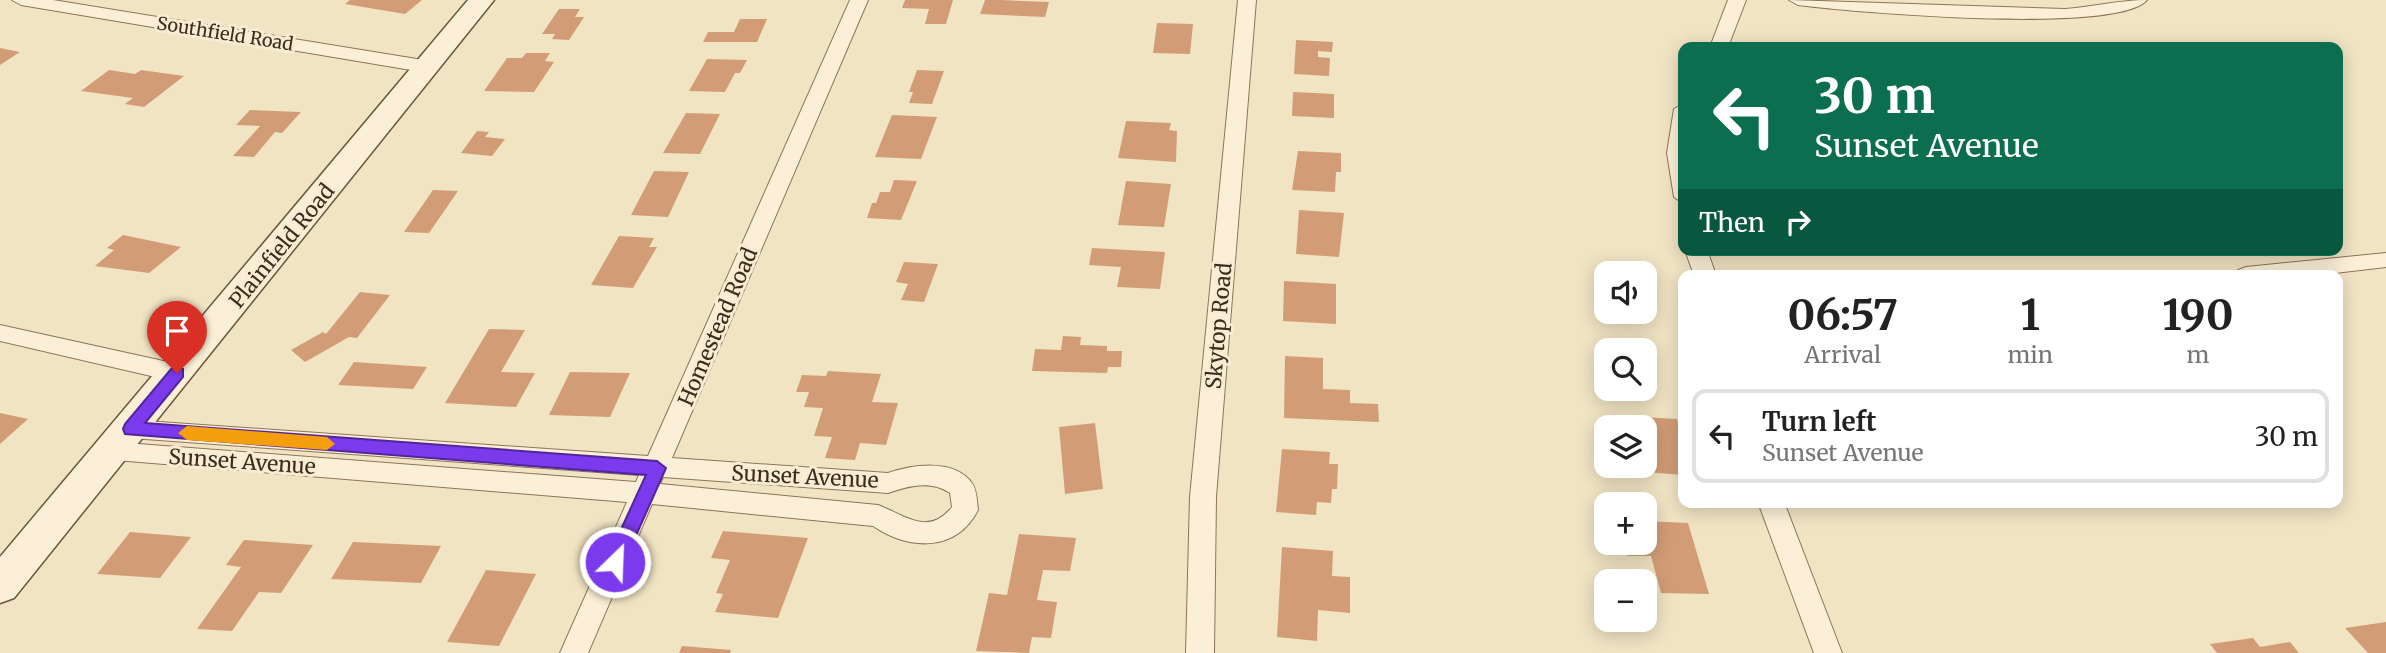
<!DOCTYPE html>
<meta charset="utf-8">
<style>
:root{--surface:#fff;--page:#f6f6f6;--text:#222;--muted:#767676;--line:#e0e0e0}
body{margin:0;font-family:Merriweather,serif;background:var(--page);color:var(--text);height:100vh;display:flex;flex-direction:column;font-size:26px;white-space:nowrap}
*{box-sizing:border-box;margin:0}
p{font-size:23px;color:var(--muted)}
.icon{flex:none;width:38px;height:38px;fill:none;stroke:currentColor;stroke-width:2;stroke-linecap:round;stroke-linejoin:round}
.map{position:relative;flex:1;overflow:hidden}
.sheet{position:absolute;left:1678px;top:270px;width:665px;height:238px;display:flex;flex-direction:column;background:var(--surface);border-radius:14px;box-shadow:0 4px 18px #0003}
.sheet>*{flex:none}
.hud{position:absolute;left:1678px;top:42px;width:665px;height:214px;border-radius:14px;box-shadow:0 4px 18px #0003;background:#0b6e4f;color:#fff;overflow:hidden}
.controls{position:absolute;left:1594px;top:261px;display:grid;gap:14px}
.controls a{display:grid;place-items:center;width:63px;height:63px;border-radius:14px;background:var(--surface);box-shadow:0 4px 18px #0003;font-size:35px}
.pin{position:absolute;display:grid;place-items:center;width:60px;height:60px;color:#fff;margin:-72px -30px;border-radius:50% 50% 50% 0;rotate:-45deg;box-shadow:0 0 7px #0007}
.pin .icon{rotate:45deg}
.me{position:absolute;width:77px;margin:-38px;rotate:24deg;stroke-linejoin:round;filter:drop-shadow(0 0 5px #0008)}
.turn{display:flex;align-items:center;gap:24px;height:147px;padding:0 21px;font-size:32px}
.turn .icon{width:91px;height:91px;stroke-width:2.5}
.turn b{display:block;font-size:49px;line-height:60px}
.then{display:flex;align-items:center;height:66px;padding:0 21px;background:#0003;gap:14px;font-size:26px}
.eta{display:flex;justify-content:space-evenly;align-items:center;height:119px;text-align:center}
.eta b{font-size:42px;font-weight:700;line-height:49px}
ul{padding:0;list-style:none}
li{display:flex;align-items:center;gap:21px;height:94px;margin:0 14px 10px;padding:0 7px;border:4px solid var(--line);border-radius:14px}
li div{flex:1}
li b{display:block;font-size:26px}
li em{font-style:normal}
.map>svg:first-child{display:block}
</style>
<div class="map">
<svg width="2386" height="653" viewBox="0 0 2386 653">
<rect width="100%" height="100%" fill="#f1e4c3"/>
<!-- building -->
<path fill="#d29d76" d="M350 0H422L405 14 345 4Z
M905 0H953L946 24H925L929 9 902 8Z
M985 0H1001L1049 2 1045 17 980 14Z
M559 9H580L575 17H584L569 40 552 39 555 34H542Z
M740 19H767L757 42H703L708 32H734Z
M1157 23 1193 24 1190 54 1153 53Z
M1296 40 1333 42 1332 52 1318 51V57L1330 58 1329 76 1294 74Z
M0 48 20 52 0 65Z
M526 53H550L545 61 554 62 534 92 484 91 507 58H522Z
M707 59 747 60 740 73H735L725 92 689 91Z
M109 70 135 74 141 70 184 76 144 107 125 104 133 98 81 91Z
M917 70 944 71 932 104 909 103 913 92H909Z
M1293 92 1334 94V118L1292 116Z
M250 110 301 112 282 133 275 132 254 157 233 156 260 126 236 125Z
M686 113 720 114 700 154 663 153Z
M892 115 937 117 921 159 875 157Z
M1126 121 1171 123 1169 130 1177 131 1176 162 1118 158Z
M477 131 489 132 485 137 505 139 492 156 461 153Z
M1298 151 1341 153V172H1336L1335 192 1292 190Z
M654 171 689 172 668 217 631 215Z
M894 180 917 181 901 220 867 218 872 203H876L880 192H890Z
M1126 181 1171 184 1164 227 1118 225Z
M433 190 458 191 429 233 404 232Z
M1299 210 1344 213 1339 257 1296 254Z
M123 235 181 247 149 273 95 266 114 250 107 248Z
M619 236 654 238 649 247H657L633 288 591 285Z
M1092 248 1165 252 1160 289 1117 287 1121 267 1089 265Z
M904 262 938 264 924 302 901 300 908 284 896 282Z
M1284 281 1336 284V324L1283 321Z
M360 292 390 295 357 338 349 337 305 362 291 350 323 332 326 334Z
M489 329 525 330 501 372 535 373 516 407 445 403Z
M1063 336 1081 337 1080 345 1107 346V351H1122L1121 367H1108L1107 373 1032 371 1035 349 1061 350Z
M1285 356 1323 358V389L1350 390V403L1378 404 1379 422 1284 418Z
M354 362 427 367 413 389 338 385Z
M828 371 881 374 872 402 898 403 886 445 860 443 855 460 825 458 832 437 814 436 823 408 804 407 809 392H796L802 375 826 376Z
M570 372 630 373 610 417 549 415Z
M0 413 28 419 0 444Z
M1606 415 1677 419 1684 447V475L1631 471 1630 466H1645V427H1608Z
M1095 423 1103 489 1065 494 1059 427Z
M1282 449 1330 452 1329 464H1338L1337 489H1332L1331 503 1317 502 1316 515 1276 512Z
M1645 521 1688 523 1709 594 1661 593 1651 556H1627L1624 542H1645Z
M723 531 808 538 778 618 715 612 723 594 716 593 730 560 711 558Z
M130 532 191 537 160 578 97 574Z
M1019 534 1076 538 1070 571 1043 570 1037 600 1057 602 1051 638 1032 637 1029 653 976 651 989 593 1007 595Z
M244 540 313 545 281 593 259 592 232 631 197 629 241 567 226 565Z
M353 542 441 546 421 583 331 579Z
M1282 547 1333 551 1332 576 1350 577V613L1318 610 1317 641 1277 637Z
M486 570 536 574 499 646 447 642Z
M2386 622V653H2368L2345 628Z
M2253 638 2260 647 2290 642 2299 653H2217L2210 644Z
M682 646 731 650 730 653H679Z"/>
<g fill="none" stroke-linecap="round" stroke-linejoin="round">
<!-- street casing -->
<g stroke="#8d7458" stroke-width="2">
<path id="street" d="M12 0H53L429 61 438 67 429 73 21 5Z
M850 0H868L672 458 888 473C912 465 954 458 972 483 977 490 977 502 978 510 956 553 908 550 873 526L652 504 588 653H560L627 502 103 459 100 452 103 445 112 442 636 482 639 475 131 438 122 436 119 429 122 422 131 420 648 456ZM663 477 888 493C909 486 930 480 950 493L952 507C928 537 905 515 878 505L660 484Z
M1238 0H1256L1216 497 1214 653H1186L1190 497Z
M1728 0H1746L1728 47H1710Z
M1789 0 2065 9C2093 7 2119 0 2147 0 2117 35 1851 12 1798 5Z
M1684 103V204L1674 197 1667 153 1674 109Z
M1685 250H1707L1716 275H1694Z
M2386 253V267L2318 275H2235L2238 270 2246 267Z
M0 325 177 364 185 367 189 373 185 379 177 382 0 341Z
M1758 502H1784L1842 653H1814Z"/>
</g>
<!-- secondary casing -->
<g stroke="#6f553b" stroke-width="3">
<path id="secondary" d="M468 0H494L14 598 0 603V557Z"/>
</g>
<!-- street -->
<use href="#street" fill="#fbf0d7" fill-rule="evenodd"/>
<!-- secondary -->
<use href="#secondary" fill="#fbf0d7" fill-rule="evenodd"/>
</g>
<!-- route -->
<path fill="#7c3aed" stroke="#51269a" stroke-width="2" d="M177 367 183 369V377L145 423 657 461 666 468 622 567H609L606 562 646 475 125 434 123 429 125 424 171 369Z"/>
<!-- slow -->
<path fill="#f59e0b" d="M187 426 327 437 335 444 327 450 187 440 178 433Z"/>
<g text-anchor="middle" stroke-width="6" stroke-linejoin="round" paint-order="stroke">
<!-- far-street labels -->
<g font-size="18" fill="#3c2c1d" stroke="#f8edd3">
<text transform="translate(225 34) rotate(9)" y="6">Southfield Road</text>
</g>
<!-- street labels -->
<g font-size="21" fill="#3c2c1d" stroke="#f8edd3">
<text transform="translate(282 246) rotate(-51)" y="7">Plainfield Road</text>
<text transform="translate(1219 326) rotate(-85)" y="7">Skytop Road</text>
<text transform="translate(718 327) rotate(-67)" y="7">Homestead Road</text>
<text transform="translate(242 462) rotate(4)" y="7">Sunset Avenue</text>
<text transform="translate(805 477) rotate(3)" y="7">Sunset Avenue</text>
</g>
</g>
</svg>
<div class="controls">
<a><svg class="icon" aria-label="sound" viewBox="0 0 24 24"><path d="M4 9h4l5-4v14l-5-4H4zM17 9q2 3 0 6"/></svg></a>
<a><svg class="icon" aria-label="search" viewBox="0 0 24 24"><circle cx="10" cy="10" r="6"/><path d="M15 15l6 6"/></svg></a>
<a><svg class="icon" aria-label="layers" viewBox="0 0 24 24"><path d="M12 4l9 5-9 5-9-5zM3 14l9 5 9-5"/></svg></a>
<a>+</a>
<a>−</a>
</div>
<div class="pin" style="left:177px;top:373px;background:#d93025"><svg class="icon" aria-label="arrive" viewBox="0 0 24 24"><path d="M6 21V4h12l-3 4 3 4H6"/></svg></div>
<svg class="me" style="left:615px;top:562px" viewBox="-20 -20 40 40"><circle r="17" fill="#7c3aed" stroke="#fff" stroke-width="3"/><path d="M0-11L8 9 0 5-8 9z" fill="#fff"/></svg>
<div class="hud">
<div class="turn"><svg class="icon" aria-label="left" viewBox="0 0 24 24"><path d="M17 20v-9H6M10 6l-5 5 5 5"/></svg><div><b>30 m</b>Sunset Avenue</div></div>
<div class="then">Then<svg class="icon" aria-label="right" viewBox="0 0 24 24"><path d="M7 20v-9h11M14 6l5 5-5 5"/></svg></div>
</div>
<section class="sheet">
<div class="eta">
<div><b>06:57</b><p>Arrival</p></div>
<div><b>1</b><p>min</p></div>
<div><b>190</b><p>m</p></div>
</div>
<ul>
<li><svg class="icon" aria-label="left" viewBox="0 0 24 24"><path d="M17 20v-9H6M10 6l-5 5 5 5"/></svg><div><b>Turn left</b><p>Sunset Avenue</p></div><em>30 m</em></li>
</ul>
</section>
</div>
